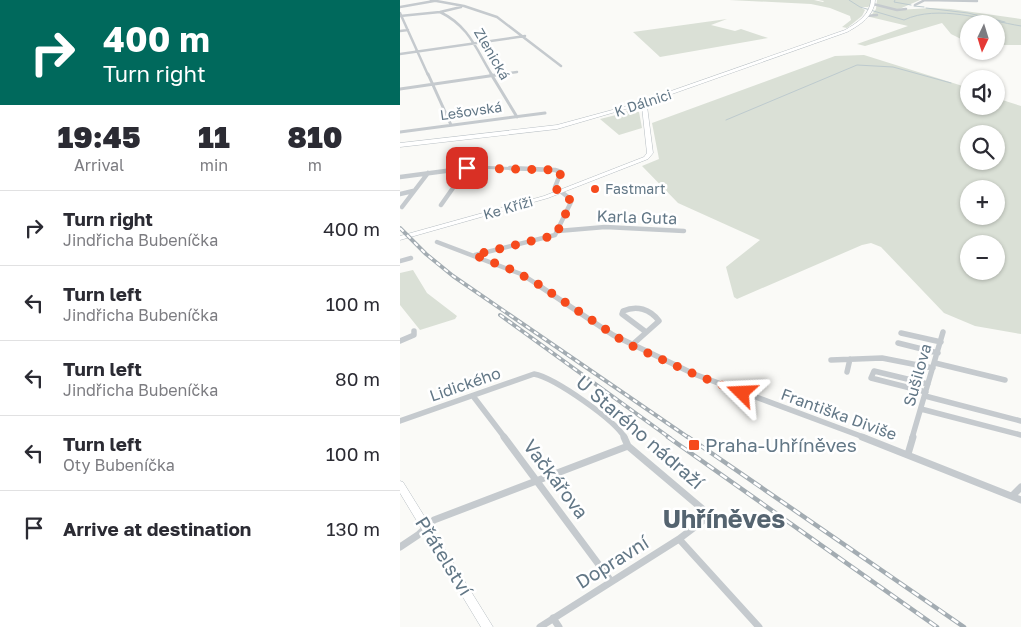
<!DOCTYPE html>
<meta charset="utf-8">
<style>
:root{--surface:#fff;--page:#f7f7f7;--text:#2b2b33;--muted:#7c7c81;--line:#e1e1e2}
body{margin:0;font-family:"Golos Text",sans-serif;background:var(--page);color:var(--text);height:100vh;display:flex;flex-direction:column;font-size:19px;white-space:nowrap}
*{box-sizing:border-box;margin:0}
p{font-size:16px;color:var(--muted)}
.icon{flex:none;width:28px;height:28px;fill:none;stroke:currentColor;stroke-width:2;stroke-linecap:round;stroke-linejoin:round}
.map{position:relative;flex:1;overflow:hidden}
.drawer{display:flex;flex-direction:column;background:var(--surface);width:400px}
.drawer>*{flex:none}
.banner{background:#00695c;color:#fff;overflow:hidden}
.needle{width:32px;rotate:184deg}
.controls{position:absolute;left:560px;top:15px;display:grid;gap:10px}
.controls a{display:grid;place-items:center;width:45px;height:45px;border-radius:50%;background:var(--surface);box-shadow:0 1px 4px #0004;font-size:25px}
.pin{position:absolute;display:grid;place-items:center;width:42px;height:42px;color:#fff;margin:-21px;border-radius:10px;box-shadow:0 2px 8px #0006}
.me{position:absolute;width:55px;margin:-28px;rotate:291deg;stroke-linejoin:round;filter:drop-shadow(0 0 4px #0008)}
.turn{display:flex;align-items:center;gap:18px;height:105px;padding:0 20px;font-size:22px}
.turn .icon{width:65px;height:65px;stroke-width:2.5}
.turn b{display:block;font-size:35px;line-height:42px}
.eta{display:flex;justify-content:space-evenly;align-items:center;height:85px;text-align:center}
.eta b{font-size:30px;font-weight:800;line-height:35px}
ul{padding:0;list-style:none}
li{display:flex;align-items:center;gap:15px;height:75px;padding:0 20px;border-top:1px solid var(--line)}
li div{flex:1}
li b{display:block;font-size:19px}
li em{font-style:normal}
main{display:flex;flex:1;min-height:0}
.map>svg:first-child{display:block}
</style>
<main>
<section class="drawer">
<div class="banner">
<div class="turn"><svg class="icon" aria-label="right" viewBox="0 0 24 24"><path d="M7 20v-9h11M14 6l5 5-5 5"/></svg><div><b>400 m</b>Turn right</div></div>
</div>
<div class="eta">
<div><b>19:45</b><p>Arrival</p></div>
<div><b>11</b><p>min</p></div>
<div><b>810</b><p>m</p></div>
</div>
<ul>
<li><svg class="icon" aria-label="right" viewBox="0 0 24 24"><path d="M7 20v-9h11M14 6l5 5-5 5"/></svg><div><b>Turn right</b><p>Jindřicha Bubeníčka</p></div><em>400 m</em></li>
<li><svg class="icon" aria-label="left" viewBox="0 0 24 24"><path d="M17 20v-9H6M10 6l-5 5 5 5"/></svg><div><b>Turn left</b><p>Jindřicha Bubeníčka</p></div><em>100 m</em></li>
<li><svg class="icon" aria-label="left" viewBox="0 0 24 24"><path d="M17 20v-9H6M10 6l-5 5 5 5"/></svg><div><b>Turn left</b><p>Jindřicha Bubeníčka</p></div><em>80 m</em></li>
<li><svg class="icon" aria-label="left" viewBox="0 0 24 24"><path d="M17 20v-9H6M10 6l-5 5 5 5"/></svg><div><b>Turn left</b><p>Oty Bubeníčka</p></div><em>100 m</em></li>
<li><svg class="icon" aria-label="arrive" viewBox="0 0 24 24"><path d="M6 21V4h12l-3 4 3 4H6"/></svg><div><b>Arrive at destination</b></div><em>130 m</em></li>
</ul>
</section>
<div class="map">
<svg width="621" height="627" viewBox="0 0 621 627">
<rect width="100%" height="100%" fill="#fafaf7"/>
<!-- green -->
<path fill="#dae0d6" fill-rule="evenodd" d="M329 0H414L423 2 424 1 418 0H471L472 4 468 7H460L465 10 462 16 447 28 442 27 451 20 450 16 430 8 411 4Z
M477 0H520L497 10 531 8 551 9 621 19V45H596V24H569V43L551 34 542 23 465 46 457 44 508 26 470 17 476 9Z
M327 19 311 25 335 31 341 29 368 38 260 57 233 32Z
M464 55 569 88V106H596V98L621 106V334L575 326 544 313 481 247 471 243 462 245 337 299 334 297 326 267 360 240 278 203 242 166 259 159 252 123 435 56ZM569 134H596V161H569ZM569 189H596V216H569ZM569 244H596V271H569Z
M235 109 237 112H239L242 128 219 135 200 119 216 115 219 118 217 114Z
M13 270 27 293 57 316 55 319 20 330 0 305V273Z"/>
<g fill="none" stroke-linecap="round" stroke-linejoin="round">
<!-- stream -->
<path stroke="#bdcace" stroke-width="1" d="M449 0 460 7 504 20C538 4 585 20 621 26
M495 0 494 2 511 5
M514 6 524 7
M526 8 568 13 605 22
M326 120 457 65 493 67 551 83"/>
<!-- secondary casing -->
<g stroke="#b7bec3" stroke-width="1">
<path id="secondary" d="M471 0H475C474 16 460 25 447 32L255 100 247 106 253 153 248 159 148 198 0 240V236L144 196 244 157 247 153 242 107 229 108 157 129 0 147V143L157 125 227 106 243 104 251 98 445 30C457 23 470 15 471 0Z
M0 481 3 482 93 627H81L0 493Z"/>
</g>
<!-- street-far4 -->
<path stroke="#c5cace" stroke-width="2.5" d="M31 0 64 6 97 17 161 66
M525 0 577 1
M473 4 497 10 506 9
M515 5 525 0
M0 7 34 1
M40 12C69 26 76 49 92 75
M0 13 28 75
M0 16 40 12 61 7
M466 16 477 15
M0 31 8 30
M0 54 125 36
M94 75 117 72"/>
<!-- street-far3 -->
<path stroke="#c5cace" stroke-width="3" d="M28 74 51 125
M91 74 117 117
M0 89 103 74
M0 132 145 113
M58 170 78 167 142 170"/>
<!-- street-far2 -->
<path stroke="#c5cace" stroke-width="4.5" d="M0 177 68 168
M0 194 13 191
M41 205 67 168
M2 207 28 173
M158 231 205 227 284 231
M37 242 121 274 143 288
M75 255 155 235 171 202 168 197 155 187 161 172 155 170 110 168
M0 261 11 258"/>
<!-- street-far1 -->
<path stroke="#c5cace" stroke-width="5.5" d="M141 287 213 335 294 374 466 438
M501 333 541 342
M0 341 14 335V331
M498 343 538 353
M232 345 259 321C250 309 237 305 223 311L222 314 246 332
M431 360 482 358 533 368
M535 363 605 380
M447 372 450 359
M526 392 471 378 474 371 528 384
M73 396 105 438
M525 396 621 421
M521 409 621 435
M0 421 134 374C155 378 215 420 225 438
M512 438 543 332"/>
<!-- street -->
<path stroke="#c5cace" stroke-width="7" d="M104 437 211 581
M462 437 621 500
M508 454 513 437
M612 496 621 487
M279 539 359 627
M0 547 18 535 34 520 228 446
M153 618 159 627
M140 627 279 539 304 520 306 512 228 446 224 437"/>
<!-- secondary -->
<use href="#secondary" fill="#fff" fill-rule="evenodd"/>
<!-- rail-far1 casing -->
<g stroke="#a3acb2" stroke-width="4">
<path id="rail-far1" d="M0 228 26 254 53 276 289 438
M100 315 270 438"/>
</g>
<!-- rail casing -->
<g stroke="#a3acb2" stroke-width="4.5">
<path id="rail" d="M268 437 537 627
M288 437 564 627"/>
</g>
<!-- rail-far1 -->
<use href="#rail-far1" stroke="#fff" stroke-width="2" stroke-dasharray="5" stroke-linecap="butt"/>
<!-- rail -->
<use href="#rail" stroke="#fff" stroke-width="2.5" stroke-dasharray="8" stroke-linecap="butt"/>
</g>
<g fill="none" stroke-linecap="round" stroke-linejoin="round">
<!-- route -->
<path stroke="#f64a1c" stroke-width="9" stroke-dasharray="0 16.2" d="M67 168 158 170 161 172 156 189 168 197 171 202 156 235 74 255 110 269 135 282 226 343 294 374 342 393"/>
</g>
<!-- markers -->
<g fill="#f64a1c" stroke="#fff" stroke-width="2">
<circle cx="195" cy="189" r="5"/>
<rect x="288" y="439" width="12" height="12" rx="2.5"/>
</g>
<g text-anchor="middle" stroke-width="5" stroke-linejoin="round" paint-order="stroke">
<!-- far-street labels -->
<g font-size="14" fill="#627786" stroke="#fff">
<text transform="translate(92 54) rotate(60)" y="5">Zlenická</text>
<text transform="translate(243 103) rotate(-18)" y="5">K Dálnici</text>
<text transform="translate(71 111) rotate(-8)" y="5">Lešovská</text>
<text transform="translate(108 208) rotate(-16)" y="5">Ke Kříži</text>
</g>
<!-- far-poi labels -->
<g font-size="14" fill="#627786" stroke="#fff" text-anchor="start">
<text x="205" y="194">Fastmart</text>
</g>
<!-- street labels -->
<g font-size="16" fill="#627786" stroke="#fff">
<text transform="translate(237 217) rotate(2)" y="6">Karla Guta</text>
<text transform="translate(517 375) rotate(-74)" y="6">Sušilova</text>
<text transform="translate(65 384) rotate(-19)" y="6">Lidického</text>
<text transform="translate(439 414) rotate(20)" y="6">Františka Diviše</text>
</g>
<!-- near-street labels -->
<g font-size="19" fill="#627786" stroke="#fff">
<text transform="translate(240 432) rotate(41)" y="7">U Starého nádraží</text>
<text transform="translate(156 479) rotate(53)" y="7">Vačkářova</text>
<text transform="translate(44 556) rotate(58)" y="7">Přátelství</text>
<text transform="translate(212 562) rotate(-32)" y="7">Dopravní</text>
</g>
<!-- near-poi labels -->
<g font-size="19" fill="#627786" stroke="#fff" text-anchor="start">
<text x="305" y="452">Praha-Uhříněves</text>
</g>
<!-- near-district labels -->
<g font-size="25" font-weight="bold" fill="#556470" stroke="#fff">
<text x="324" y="528">Uhříněves</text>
</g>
</g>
</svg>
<div class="controls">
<a><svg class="needle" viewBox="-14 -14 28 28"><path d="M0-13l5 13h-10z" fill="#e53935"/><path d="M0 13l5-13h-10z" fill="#7c7c81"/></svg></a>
<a><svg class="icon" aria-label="sound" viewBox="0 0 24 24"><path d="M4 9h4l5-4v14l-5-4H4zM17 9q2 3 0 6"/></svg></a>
<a><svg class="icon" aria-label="search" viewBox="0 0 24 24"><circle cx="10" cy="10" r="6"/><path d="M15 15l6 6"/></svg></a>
<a>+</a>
<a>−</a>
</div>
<div class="pin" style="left:67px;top:168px;background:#d93025"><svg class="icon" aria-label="arrive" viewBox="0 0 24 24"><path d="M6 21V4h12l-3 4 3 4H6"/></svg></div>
<svg class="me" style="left:342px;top:393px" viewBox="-20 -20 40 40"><path d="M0-17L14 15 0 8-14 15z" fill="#f64a1c" stroke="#fff" stroke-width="4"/></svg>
</div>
</main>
